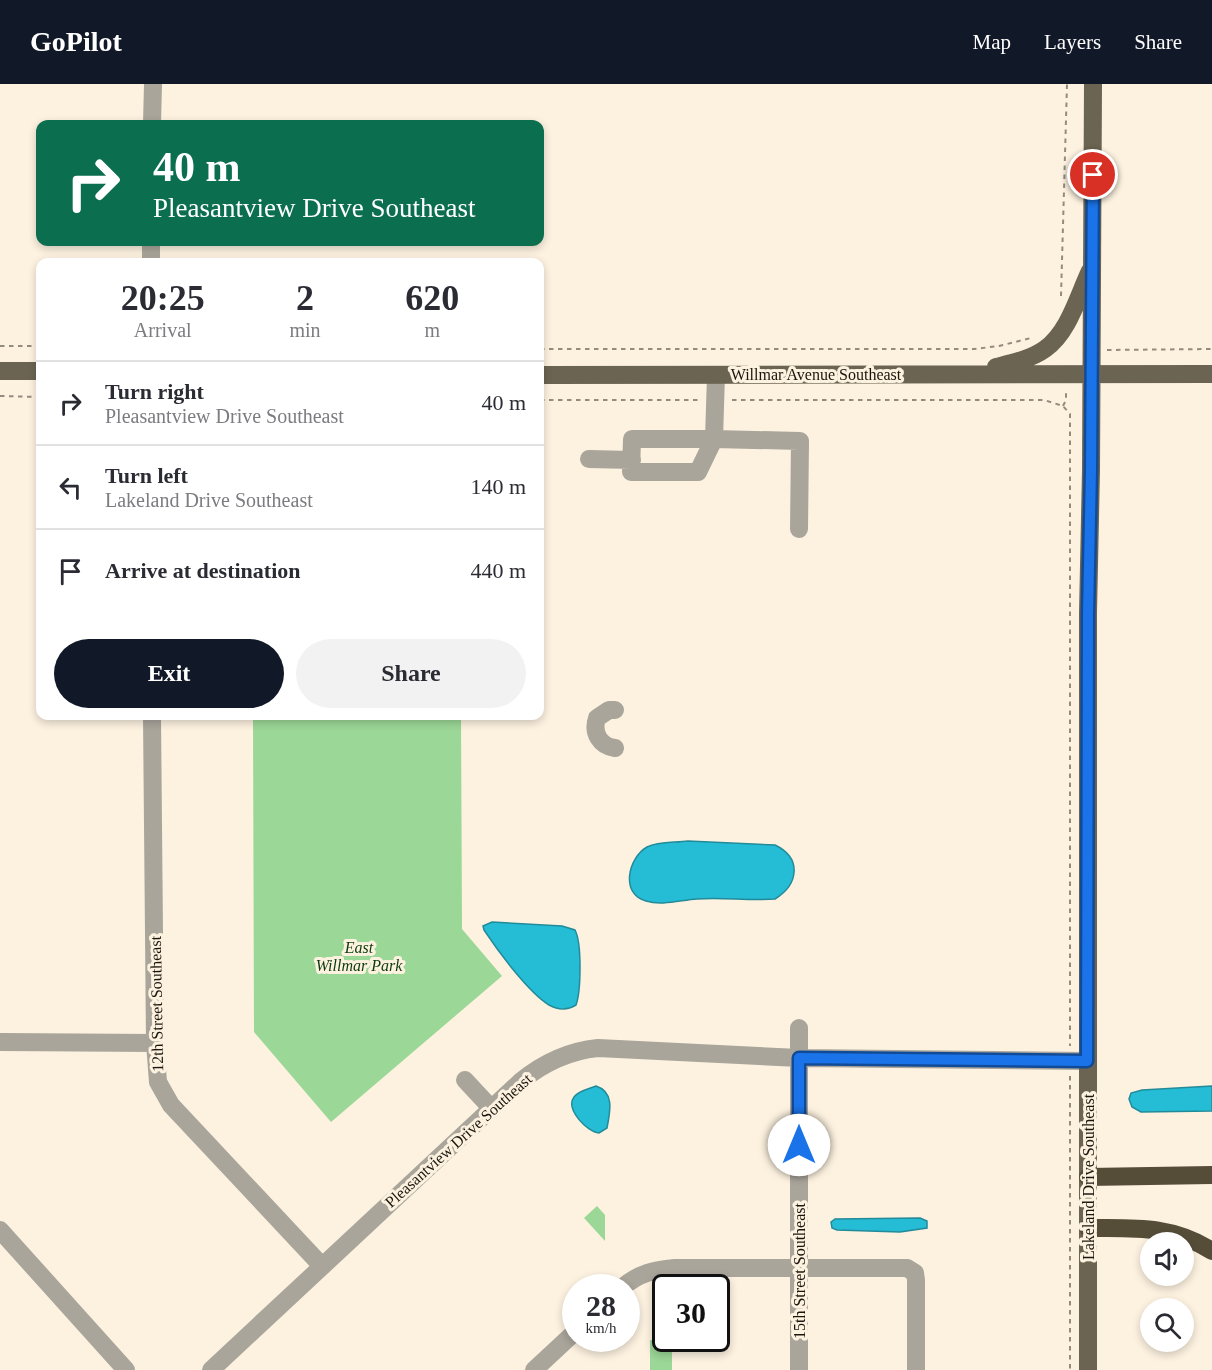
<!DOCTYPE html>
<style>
:root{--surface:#fff;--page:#f2f2f3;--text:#2b2b33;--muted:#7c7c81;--line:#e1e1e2;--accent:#111827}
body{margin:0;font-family:"Times New Roman",serif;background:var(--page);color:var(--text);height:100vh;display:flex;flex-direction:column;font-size:22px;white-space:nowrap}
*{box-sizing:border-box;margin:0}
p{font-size:20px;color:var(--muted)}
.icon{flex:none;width:33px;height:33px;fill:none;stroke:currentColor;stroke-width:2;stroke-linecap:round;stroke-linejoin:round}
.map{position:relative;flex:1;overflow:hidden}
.side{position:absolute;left:36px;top:174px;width:508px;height:462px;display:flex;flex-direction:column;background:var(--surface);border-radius:12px;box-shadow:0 3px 9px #0003}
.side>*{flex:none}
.banner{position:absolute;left:36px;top:36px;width:508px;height:126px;border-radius:12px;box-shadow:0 3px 9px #0003;background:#0b6e4f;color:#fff;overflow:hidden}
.controls{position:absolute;left:1140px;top:1148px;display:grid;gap:12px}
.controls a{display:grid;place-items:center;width:54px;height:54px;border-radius:50%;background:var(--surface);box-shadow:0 3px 9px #0003;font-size:30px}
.speed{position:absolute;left:562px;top:1190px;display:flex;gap:12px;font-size:30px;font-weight:700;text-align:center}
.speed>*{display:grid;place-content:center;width:78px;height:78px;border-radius:50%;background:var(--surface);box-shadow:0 3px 9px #0003;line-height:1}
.speed small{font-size:15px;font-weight:400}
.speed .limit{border:3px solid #111;border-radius:9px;background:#fff;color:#111}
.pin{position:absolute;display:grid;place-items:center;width:51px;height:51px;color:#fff;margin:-26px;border:3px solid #fff;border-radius:50%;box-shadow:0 2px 6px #0007}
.me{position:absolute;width:66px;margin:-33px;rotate:0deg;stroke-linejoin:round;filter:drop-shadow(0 0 4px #0008)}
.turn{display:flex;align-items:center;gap:21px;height:126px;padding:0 18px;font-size:27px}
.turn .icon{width:78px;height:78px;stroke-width:2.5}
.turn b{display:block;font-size:42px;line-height:51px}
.eta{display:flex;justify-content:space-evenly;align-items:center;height:102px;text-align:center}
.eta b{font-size:36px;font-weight:700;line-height:42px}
.action{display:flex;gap:12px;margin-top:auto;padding:12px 18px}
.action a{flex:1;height:69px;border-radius:36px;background:var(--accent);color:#fff;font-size:24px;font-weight:700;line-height:69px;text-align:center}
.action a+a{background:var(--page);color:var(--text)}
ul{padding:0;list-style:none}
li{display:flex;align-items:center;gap:18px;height:84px;padding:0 18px;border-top:2px solid var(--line)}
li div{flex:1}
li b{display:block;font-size:22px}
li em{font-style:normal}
header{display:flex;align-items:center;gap:36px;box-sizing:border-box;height:84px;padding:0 30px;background:var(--accent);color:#fff}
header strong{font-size:28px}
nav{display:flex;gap:33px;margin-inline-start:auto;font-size:21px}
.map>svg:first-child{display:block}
</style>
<header>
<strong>GoPilot</strong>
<nav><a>Map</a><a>Layers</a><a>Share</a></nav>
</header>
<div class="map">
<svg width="1212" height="1286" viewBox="0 0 1212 1286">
<rect width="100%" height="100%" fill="#fdf2e0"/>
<!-- green -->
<path fill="#9bd796" d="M253 632H461L462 845 502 892 331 1038 254 948Z
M597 1122 605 1131V1157L584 1134Z
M650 1256H672V1286H650Z"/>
<!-- water -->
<path fill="#25bdd6" stroke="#228b9a" stroke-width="1.5" d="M688 757 775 761C802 774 799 800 775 815 749 817 723 813 697 815 681 816 662 822 646 817 620 810 628 774 647 763 659 757 675 759 688 757Z
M492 838 562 842 575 846C582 859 581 907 576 921 568 926 558 926 549 921 528 908 498 867 484 846L483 842Z
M596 1002C615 1008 610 1028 607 1044L599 1049C587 1048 565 1025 574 1013 578 1007 589 1005 596 1002Z
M1212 1002V1027L1141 1028 1132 1023 1129 1015 1131 1009 1142 1006Z
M920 1134 927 1137V1144L900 1148 837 1146 832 1144 831 1138 835 1135Z"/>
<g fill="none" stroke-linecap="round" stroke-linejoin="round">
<!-- path -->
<path stroke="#938b7e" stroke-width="2" stroke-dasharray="4.5 4.5" stroke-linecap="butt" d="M1061 212 1067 0
M0 262H40
M540 265H974L999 262 1031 254
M1107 266 1212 265
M0 312 40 313
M540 316H699
M732 316H1044L1063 322 1070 330V962
M1063 322 1066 316V305
M1070 992V1286"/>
<!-- minor -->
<path stroke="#a9a59b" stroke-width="18" d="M152 40 153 0
M151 178V158
M716 291 714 355 800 357 799 445
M632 355H714L698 388H631Z
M589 375 632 376
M152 632 155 959 158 998 171 1021 321 1181
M615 664C600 662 592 649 597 634L609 626H615
M0 958 155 959
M465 996 491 1024
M0 1146 126 1286
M623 1203C639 1189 654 1186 675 1184H907L915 1189 916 1196V1286
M211 1286 520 998C543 979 568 967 598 964L799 974 1087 977
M534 1286 576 1247
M799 1286V944"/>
<!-- major -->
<path stroke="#6b6452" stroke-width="18" d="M996 283C1012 279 1031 275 1045 265 1069 248 1078 212 1090 187
M0 287H40
M540 291 1212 290
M1088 1286V529L1091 386 1093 0"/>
<!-- highway -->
<path stroke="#564d39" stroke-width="18" d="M1088 1093 1212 1091
M1088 1144C1134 1144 1172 1141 1212 1167"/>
</g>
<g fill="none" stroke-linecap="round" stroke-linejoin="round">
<!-- route casing -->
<g stroke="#114b97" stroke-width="15">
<path id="route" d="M799 1061V974L1087 977 1088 529 1091 386 1093 91"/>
</g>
<!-- route -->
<use href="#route" stroke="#1a73e8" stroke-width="10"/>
</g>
<g text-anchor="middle" stroke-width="6" stroke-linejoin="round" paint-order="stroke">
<!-- street labels -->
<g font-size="16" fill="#1a150d" stroke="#fdf2e0">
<text x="816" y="296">Willmar Avenue Southeast</text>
<text transform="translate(156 920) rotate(-91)" y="6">12th Street Southeast</text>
<text transform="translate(458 1056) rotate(-42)" y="6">Pleasantview Drive Southeast</text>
<text transform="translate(1088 1093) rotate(-90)" y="6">Lakeland Drive Southeast</text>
<text transform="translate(799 1187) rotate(-90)" y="6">15th Street Southeast</text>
</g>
<!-- park labels -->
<g font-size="16" font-style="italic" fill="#0d3c0c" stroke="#fdf2e0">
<text x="359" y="869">East<tspan x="359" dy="18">Willmar Park</tspan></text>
</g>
</g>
</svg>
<div class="controls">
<a><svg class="icon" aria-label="sound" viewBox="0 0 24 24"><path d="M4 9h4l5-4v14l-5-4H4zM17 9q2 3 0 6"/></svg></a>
<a><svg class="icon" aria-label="search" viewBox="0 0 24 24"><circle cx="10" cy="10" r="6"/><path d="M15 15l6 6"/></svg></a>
</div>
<div class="speed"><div>28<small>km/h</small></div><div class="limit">30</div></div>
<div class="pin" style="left:1093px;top:91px;background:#d93025"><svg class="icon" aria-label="arrive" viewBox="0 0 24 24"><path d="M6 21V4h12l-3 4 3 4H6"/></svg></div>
<svg class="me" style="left:799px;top:1061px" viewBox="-20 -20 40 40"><circle r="19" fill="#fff"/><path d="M0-13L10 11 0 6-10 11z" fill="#1a73e8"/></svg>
<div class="banner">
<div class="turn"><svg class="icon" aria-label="right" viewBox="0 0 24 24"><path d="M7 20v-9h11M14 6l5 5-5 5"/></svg><div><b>40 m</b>Pleasantview Drive Southeast</div></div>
</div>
<section class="side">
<div class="eta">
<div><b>20:25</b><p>Arrival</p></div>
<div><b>2</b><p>min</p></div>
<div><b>620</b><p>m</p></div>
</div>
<ul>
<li><svg class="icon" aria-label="right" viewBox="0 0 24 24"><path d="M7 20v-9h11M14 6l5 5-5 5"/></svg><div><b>Turn right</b><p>Pleasantview Drive Southeast</p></div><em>40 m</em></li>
<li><svg class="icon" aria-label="left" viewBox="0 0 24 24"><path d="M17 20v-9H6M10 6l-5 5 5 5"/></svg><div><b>Turn left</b><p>Lakeland Drive Southeast</p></div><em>140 m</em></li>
<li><svg class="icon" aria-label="arrive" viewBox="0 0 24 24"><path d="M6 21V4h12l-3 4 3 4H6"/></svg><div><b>Arrive at destination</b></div><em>440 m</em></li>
</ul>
<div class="action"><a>Exit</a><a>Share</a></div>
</section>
</div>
